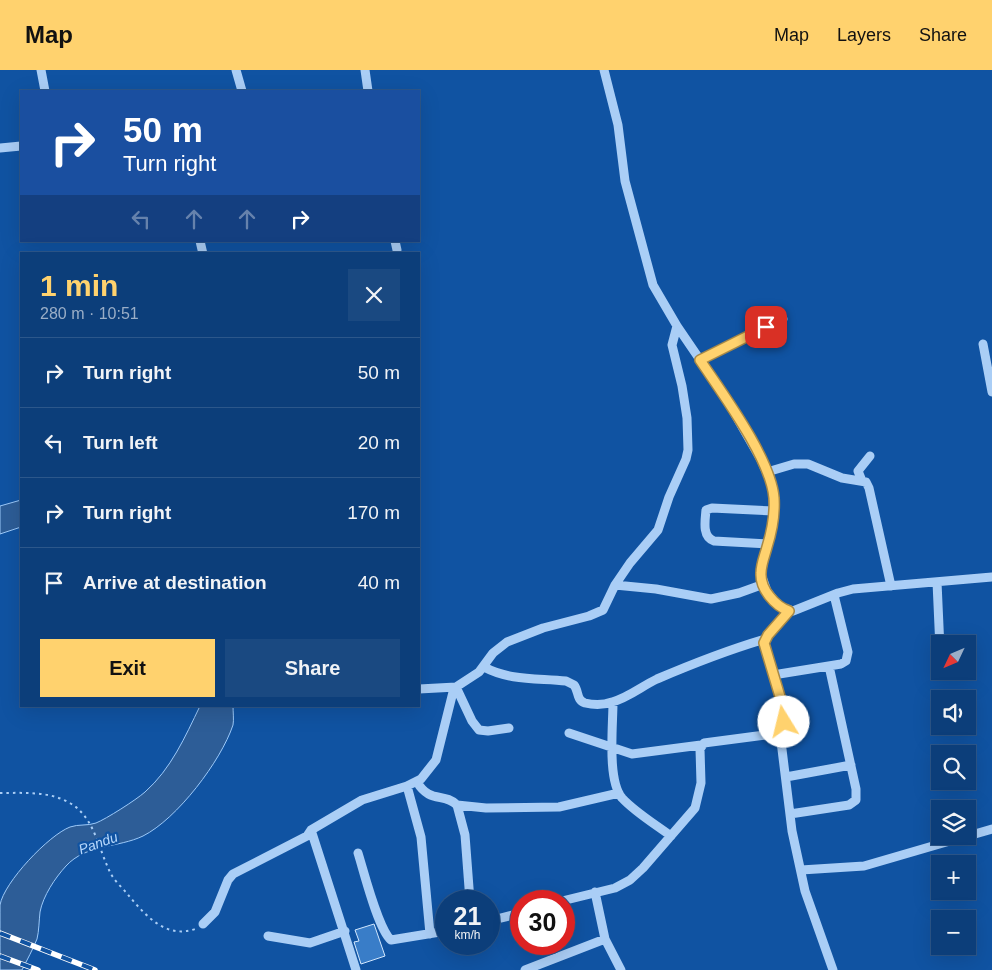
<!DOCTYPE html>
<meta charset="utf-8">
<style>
:root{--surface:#0c3e7a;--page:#1a4981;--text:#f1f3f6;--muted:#9aaec7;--line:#2c578b;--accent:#ffd26e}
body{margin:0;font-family:Arial,sans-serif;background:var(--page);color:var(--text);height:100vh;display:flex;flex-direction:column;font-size:19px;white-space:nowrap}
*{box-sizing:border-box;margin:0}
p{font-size:16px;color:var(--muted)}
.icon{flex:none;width:28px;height:28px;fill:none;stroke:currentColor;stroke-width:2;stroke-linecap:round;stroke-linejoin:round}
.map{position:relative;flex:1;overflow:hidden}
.side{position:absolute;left:20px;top:182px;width:400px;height:455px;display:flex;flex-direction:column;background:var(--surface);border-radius:0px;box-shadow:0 5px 20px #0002,0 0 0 1px var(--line)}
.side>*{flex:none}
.guide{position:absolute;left:20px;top:20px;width:400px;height:152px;border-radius:0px;box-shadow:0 5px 20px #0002,0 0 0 1px var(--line);background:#1a4fa0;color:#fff;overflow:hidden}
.needle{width:32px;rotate:226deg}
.controls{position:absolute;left:931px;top:565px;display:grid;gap:10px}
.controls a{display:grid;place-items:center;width:45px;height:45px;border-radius:0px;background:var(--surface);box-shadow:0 5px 20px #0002,0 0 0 1px var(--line);font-size:25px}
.speed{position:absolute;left:435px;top:820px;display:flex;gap:10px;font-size:25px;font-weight:700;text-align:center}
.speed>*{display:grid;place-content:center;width:65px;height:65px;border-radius:50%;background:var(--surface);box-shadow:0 5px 20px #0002,0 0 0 1px var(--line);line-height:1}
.speed small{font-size:12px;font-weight:400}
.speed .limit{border:8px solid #d22;background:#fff;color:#111}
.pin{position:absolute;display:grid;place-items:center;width:42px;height:42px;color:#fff;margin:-21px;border-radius:10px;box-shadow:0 2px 8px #0006}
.me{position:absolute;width:55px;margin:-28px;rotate:351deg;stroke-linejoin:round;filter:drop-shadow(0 0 4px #0008)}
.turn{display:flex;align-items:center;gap:18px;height:105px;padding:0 20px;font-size:22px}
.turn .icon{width:65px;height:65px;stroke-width:2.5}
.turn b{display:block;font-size:35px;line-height:42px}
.lanes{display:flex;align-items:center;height:48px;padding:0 20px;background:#0003;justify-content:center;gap:25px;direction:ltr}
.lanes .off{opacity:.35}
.round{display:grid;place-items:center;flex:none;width:52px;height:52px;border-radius:0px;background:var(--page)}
.head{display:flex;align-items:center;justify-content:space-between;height:85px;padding:0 20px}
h1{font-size:30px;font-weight:800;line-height:38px;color:var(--accent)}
.primary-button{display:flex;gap:10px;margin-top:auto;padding:10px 20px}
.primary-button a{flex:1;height:58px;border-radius:0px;background:var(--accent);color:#111;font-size:20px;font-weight:800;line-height:58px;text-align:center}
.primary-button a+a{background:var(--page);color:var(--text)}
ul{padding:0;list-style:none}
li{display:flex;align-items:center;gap:15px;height:70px;padding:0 20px;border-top:1px solid var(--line)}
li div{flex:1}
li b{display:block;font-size:19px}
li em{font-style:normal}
header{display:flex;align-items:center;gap:30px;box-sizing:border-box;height:70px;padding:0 25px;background:var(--accent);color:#111}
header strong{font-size:24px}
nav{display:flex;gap:28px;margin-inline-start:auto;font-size:18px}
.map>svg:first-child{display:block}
</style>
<header>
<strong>Map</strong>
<nav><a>Map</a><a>Layers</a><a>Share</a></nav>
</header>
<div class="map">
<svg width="992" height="900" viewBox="0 0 992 900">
<rect width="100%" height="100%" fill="#1053a2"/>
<!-- water -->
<path fill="#2d5d97" stroke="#9cc9f9" d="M21 430V457L0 464V436Z
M200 636H233C233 642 234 650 233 655 221 691 177 749 143 766 118 778 86 774 66 796 55 808 43 826 40 842 39 851 39 861 37 869 33 879 27 890 22 900H0C0 881 0 853 0 835 4 812 49 765 70 757 78 754 88 756 96 753 106 749 136 730 145 722 171 699 185 667 200 636Z"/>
<!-- building -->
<path fill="#397dc8" stroke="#d3e8fe" d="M374 854 385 886 361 894 354 872 359 871 355 860Z"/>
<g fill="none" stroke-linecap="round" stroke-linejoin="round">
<!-- path -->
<path stroke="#aacef6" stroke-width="2" stroke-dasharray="2.5 4" stroke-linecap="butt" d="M0 723C22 723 48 721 68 732 94 745 98 778 110 802 114 811 123 818 129 826 146 846 166 869 195 859"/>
<!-- minor -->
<path stroke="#aacef6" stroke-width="9" d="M41 0 45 21
M236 0 242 21
M365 0 368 21
M604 0 618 55 625 111 653 215 677 256 724 325 760 388 772 415 774 444 761 504 767 521 779 536 793 541 838 523 853 519 992 507
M0 78 21 76
M200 171 203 184
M395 171 397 180
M983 274 992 322
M700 290 783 249
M767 402 794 394H808L842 408 866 412 869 418 891 516
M862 411 858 401 870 386
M768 474 714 471C702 467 705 451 706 440L712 438 774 441
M937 512 940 579
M615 515 656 519 711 529 739 523 764 514
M789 541 768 565 764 573 784 640V652L780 663 792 761 805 821 833 900
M484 597C510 611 538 608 566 611L574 615C579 621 576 630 585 633 593 635 604 635 612 632 628 628 642 616 657 609 692 594 728 580 765 569
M773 605 841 594 846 591 848 582 834 525
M419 619 456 617 472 651 479 660 488 661 509 658
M613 632C613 656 607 710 622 728 636 743 655 754 671 766
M569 663 632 684 701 675
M786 707 851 695
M417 712C430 734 444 722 457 735L465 765 470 831
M407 716 421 767 430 864
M457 735 486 738 559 737 619 723
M790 744 849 735 856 730V719L829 596
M311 760 356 900
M968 766 992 759
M358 783C364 802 378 859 391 870L446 861
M801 800 864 796 967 766
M595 822 605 869 621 900
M562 831 615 818 630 810 643 798 695 738 701 713 700 679 704 673 780 663
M489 851 521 843
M203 854 215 842 228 810 233 804 307 766 311 760 362 730 407 716 421 709 436 690 453 622 456 617 479 602 493 583 507 572 543 558 589 546 603 540 615 515 630 493 658 460 669 427 686 389 688 380 687 348 682 316 672 275 677 256
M268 866 310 873 345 861
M525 900 605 869"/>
<!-- rail casing -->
<g stroke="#fff" stroke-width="5.5">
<path id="rail" d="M0 863 95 900
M0 886 38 900"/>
</g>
<!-- rail -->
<use href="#rail" stroke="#1053a2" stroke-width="4" stroke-dasharray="11" stroke-linecap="butt"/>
</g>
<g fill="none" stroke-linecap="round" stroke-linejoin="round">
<!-- route casing -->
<g stroke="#a68848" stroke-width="12">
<path id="route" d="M766 257 700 290C722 323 771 389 774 428 775 444 772 461 767 477 765 485 761 494 761 503 760 519 775 536 789 541L768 565 764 573 784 640V652"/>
</g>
<!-- route -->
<use href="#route" stroke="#ffd26e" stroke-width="9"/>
</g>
<g text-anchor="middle" stroke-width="4.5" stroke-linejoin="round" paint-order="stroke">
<!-- water labels -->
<g font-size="14" font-style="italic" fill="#b7d8fc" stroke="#1053a2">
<text transform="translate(98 773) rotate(-20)" y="5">Pandu</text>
</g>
</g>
</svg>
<div class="controls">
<a><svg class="needle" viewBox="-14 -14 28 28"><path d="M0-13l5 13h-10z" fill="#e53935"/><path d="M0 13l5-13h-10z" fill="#9aaec7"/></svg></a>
<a><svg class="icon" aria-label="sound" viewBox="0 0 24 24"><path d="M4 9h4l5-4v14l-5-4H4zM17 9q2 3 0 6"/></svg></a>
<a><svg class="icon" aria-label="search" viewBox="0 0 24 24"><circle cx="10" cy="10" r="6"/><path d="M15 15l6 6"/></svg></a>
<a><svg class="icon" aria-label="layers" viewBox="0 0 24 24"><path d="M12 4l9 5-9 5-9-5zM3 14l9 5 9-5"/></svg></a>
<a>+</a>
<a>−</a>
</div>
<div class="speed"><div>21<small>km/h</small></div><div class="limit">30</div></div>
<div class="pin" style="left:766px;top:257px;background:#d93025"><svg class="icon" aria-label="arrive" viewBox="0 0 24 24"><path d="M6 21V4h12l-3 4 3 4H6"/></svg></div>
<svg class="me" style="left:784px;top:652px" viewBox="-20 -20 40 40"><circle r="19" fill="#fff"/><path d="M0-13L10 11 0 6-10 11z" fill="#ffd26e"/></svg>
<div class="guide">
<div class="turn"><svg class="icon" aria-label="right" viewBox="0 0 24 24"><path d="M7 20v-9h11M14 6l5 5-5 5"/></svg><div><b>50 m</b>Turn right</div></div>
<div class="lanes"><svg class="icon off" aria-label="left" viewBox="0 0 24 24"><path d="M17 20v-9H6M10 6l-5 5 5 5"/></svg><svg class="icon off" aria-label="ahead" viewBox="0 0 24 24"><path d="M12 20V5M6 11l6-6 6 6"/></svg><svg class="icon off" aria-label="ahead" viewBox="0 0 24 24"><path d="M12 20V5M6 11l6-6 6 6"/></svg><svg class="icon" aria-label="right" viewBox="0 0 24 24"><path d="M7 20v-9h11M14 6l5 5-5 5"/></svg></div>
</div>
<section class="side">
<div class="head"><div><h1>1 min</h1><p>280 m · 10:51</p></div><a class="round"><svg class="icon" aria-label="close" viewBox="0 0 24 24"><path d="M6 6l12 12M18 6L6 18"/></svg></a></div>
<ul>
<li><svg class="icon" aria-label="right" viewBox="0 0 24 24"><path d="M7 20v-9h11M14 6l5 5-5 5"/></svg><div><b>Turn right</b></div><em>50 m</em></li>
<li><svg class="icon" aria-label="left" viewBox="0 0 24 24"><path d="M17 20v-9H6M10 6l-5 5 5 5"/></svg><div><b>Turn left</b></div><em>20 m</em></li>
<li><svg class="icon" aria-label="right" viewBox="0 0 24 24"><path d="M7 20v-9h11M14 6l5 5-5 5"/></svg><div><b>Turn right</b></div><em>170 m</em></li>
<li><svg class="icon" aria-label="arrive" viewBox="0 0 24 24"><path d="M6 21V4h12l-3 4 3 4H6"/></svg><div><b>Arrive at destination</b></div><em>40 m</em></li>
</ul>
<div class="primary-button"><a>Exit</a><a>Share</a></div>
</section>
</div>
